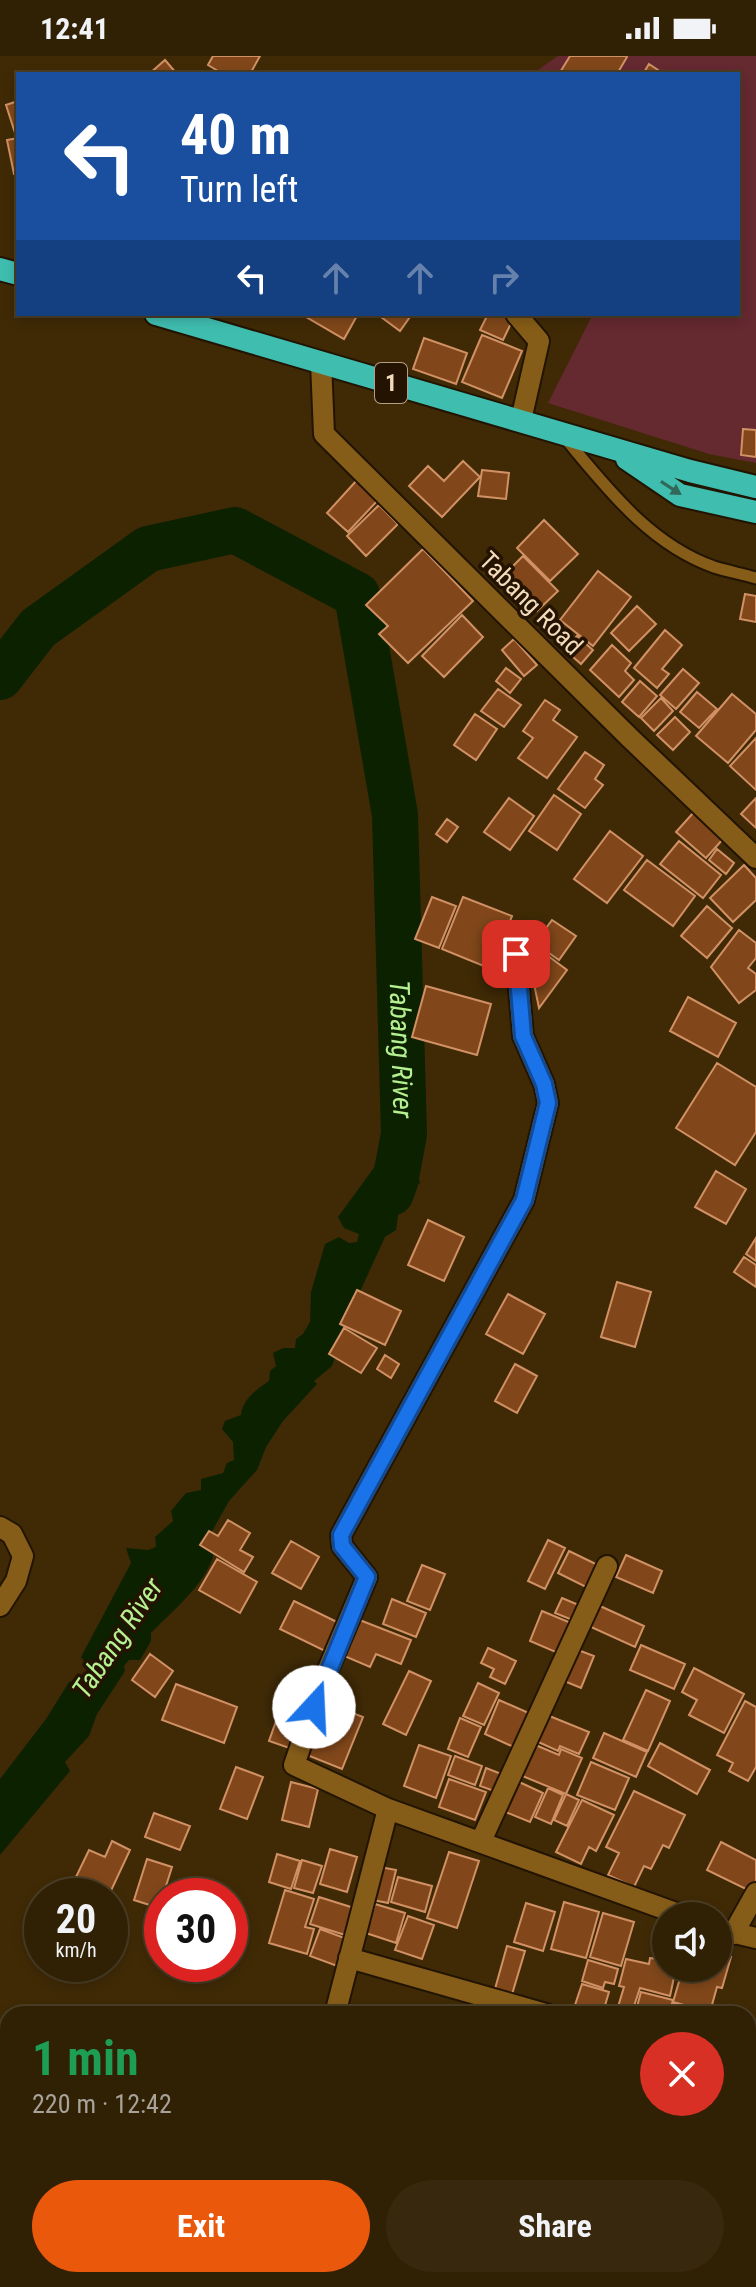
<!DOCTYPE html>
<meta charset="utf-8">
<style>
:root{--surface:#302004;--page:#38280e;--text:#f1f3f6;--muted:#a8a39a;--line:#4b3e26;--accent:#ea580c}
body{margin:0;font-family:"Roboto Condensed",sans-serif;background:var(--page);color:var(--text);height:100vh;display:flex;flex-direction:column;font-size:30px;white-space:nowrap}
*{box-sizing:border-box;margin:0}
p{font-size:26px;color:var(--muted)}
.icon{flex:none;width:44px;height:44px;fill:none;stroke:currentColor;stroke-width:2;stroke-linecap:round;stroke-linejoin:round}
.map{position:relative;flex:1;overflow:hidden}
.drawer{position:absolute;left:0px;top:1950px;width:756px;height:282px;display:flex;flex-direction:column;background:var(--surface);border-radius:24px 24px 0 0;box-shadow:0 4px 12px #0003,0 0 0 2px var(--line)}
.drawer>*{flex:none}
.hud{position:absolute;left:16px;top:16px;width:724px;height:244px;border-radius:0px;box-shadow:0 4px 12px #0003,0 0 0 2px var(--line);background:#1a4fa0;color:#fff;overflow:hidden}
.buttons{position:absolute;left:652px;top:1846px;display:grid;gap:16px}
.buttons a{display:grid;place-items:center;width:80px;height:80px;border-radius:50%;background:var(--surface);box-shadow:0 4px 12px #0003,0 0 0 2px var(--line);font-size:40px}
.speed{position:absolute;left:24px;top:1822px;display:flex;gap:16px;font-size:40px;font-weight:700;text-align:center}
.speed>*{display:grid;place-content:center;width:104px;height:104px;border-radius:50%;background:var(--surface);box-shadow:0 4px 12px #0003,0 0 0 2px var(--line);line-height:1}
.speed small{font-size:20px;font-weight:400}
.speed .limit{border:12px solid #d22;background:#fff;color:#111}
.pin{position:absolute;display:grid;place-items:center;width:68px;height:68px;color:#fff;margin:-34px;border-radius:16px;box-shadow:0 4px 12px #0006}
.me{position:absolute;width:88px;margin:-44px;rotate:20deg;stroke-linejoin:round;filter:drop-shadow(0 0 6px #0008)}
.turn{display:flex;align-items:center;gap:28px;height:168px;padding:0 32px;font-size:36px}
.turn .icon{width:104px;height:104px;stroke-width:2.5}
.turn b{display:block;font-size:56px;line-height:68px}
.lanes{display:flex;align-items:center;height:76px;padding:0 32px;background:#0003;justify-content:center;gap:40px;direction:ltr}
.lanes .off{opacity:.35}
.round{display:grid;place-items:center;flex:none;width:84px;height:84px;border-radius:42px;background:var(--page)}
.overview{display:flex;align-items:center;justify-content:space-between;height:136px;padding:0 32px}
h1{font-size:48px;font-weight:700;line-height:60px;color:#1e9e55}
.primary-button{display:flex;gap:16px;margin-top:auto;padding:16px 32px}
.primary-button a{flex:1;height:92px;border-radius:48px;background:var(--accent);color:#fff;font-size:32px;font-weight:700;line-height:92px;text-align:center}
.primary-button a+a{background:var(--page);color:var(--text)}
.status{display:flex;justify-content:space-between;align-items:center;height:56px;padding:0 40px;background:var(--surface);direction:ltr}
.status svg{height:22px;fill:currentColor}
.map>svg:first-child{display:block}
</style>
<div class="status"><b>12:41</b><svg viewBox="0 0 49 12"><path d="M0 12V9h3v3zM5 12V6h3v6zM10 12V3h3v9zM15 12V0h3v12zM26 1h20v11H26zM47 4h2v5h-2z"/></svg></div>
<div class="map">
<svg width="756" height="2231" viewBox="0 0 756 2231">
<rect width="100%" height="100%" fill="#402a06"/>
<!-- green -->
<path fill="#652930" d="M558 0H756V407L709 398 548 347 593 258H738V18L535 16Z"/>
<!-- water -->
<path fill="#0c2100" d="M404 1078 420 1127 401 1140 396 1174 385 1181 352 1253 332 1310 314 1325 317 1328 283 1365 266 1391 257 1414 229 1445 211 1477C229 1510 171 1556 151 1577V1585L140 1604H129L124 1610 125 1615 97 1658 89 1680 65 1706 70 1715 0 1799V1723L46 1663 69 1626 81 1623 86 1626 91 1623 90 1613 81 1601 131 1507 126 1492 148 1494 156 1491 155 1481 173 1465 171 1455 186 1437 201 1434V1423L223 1417 227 1407 234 1404 233 1386 222 1373 225 1365 241 1359C242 1344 257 1333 269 1325L270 1315 276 1310 273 1297 283 1292H295L296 1283 303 1278 310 1266 311 1236 325 1188 339 1181 349 1187 357 1186 359 1178 344 1172 338 1161 384 1098Z
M0 2060 8 2068V2224H17L16 2231H0Z"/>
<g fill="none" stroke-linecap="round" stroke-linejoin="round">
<!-- river -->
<path stroke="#0c2100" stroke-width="46" id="s1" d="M0 621 38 572 148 493 235 474 357 539 395 759 404 1078 395 1126 391 1137"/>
</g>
<!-- building -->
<path fill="#81471a" stroke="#d19165" stroke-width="2" d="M213 0H260L250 18H223L208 9Z
M570 0H626L627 1 617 18H559Z
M165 4 177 18H149Z
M649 8 664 18H643Z
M18 45V79L16 80 6 49Z
M18 82V118H14L7 84Z
M301 258H358L344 283Z
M377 258H412L400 275Z
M488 258 515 259 503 284 480 274Z
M482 279 522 295 502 342 462 326Z
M424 282 467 297 456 328 413 313Z
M743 373 756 374V401L741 399Z
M463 405 480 421 442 461 409 430 428 410 444 425Z
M482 414 509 417 506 443 478 440Z
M357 424 378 444 348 476 327 457Z
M379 449 398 468 366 500 347 480Z
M544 464 578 498 550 525 517 492Z
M423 493 473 545 408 607 379 578 388 570 366 549Z
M523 500 558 535 537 555 503 520Z
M598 515 631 541 593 590 560 564Z
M745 538 756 540V566L740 563Z
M637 550 656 568 629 595 611 577Z
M462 559 483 581 444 621 422 600Z
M665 574 682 589 662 613 669 618 657 632 634 612Z
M577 580 593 594 581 608 565 594Z
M514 583 537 609 524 620 502 594Z
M612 589 631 607 625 615 634 624 619 641 590 614Z
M506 612 521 623 510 637 496 625Z
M683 613 699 627 676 653 660 639Z
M640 625 657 640 639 661 622 646Z
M498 633 521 649 504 671 481 655Z
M697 636 717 653 699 672 680 656Z
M732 638 756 658V674L728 707 696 680Z
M661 642 673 655 654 675 641 662Z
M545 644 560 654 553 664 577 681 547 722 518 702 533 682 523 675Z
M475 658 497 673 476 704 454 689Z
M675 661 690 676 673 694 657 679Z
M756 682V734L730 710Z
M585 696 604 709 595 723 603 729 585 752 558 733Z
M554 739 581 758 557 794 529 775Z
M509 742 534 760 510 794 484 776Z
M756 742V772L741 758Z
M694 756 723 783 706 802 676 776Z
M447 763 458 771 447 786 436 778Z
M610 775 643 800 607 847 574 823Z
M679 785 721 819 703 842 660 808Z
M717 793 734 807 726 818 709 804Z
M647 804 695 840 673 870 624 834Z
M744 809 756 822V844L733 866 710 842Z
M432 841 456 850 439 892 415 883Z
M463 841 512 860 491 913 442 893Z
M707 850 732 872 707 902 681 880Z
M552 864 576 880 559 904 535 887Z
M739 874 756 887V902L748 912 756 918V934L739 947 711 911Z
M532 888 567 914 539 952 532 918 518 907Z
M426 930 491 948 477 999 412 981Z
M688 941 736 967 718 1001 670 975Z
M717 1007 756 1031V1076L735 1109 676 1072Z
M716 1115 746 1133 726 1168 695 1151Z
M428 1164 464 1181 444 1225 408 1209Z
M756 1182V1205L746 1198Z
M744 1201 756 1209V1231L734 1216Z
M617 1226 651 1236 635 1291 601 1281Z
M357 1234 401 1255 385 1289 340 1268Z
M508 1238 545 1258 523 1298 486 1278Z
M344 1272 377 1292 361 1317 329 1298Z
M385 1299 399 1308 391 1322 377 1313Z
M515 1308 537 1320 517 1357 495 1345Z
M228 1464 250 1477 240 1494 253 1501 244 1516 200 1489 209 1475 218 1480Z
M548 1484 565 1492 545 1533 528 1525Z
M291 1485 319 1501 301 1533 272 1517Z
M569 1495 604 1512 592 1534 558 1517Z
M626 1499 662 1515 653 1537 616 1521Z
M217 1503 257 1526 240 1557 199 1534Z
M422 1509 445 1518 430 1554 407 1545Z
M562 1542 581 1550 575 1565 555 1557Z
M392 1543 426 1557 416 1581 383 1568Z
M294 1545 339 1567 325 1595 280 1573Z
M600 1550 644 1570 635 1591 591 1571Z
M542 1555 571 1567 558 1597 530 1585Z
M357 1563 411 1584 401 1608 376 1598 370 1611 342 1599Z
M641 1589 685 1608 674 1633 630 1614Z
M488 1592 516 1605 505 1628 490 1621 494 1613 481 1607Z
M578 1594 594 1600 581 1632 564 1625Z
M150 1598 173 1615 155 1641 132 1624Z
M694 1612 744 1638 724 1677 689 1659 697 1644 682 1636Z
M409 1615 431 1625 406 1679 383 1668Z
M478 1627 499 1637 484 1669 463 1660Z
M176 1628 237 1651 224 1687 162 1664Z
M646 1634 670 1645 648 1695 623 1684Z
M284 1643 309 1652 295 1694 269 1685Z
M499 1644 531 1658 516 1692 485 1678Z
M745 1645 756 1651V1711L748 1725 729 1715 733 1707 717 1699Z
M327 1647 363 1661 342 1713 307 1699Z
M547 1659 589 1676 579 1698 560 1690 558 1695 536 1685Z
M460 1662 481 1671 468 1701 448 1693Z
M604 1677 647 1696 636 1721 593 1702Z
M660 1687 710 1714 697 1738 648 1710Z
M533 1688 559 1699 561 1693 582 1702 566 1738 520 1719Z
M419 1689 451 1700 436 1742 404 1730Z
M455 1700 482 1710 475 1729 448 1719Z
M591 1706 629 1722 615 1754 577 1739Z
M236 1711 263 1721 247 1763 220 1753Z
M486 1712 504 1719 497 1736 480 1730Z
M449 1723 486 1736 475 1764 439 1751Z
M517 1725 543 1737 530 1766 503 1755Z
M291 1726 318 1733 309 1771 282 1764Z
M548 1732 563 1739 551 1768 535 1761Z
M634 1735 685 1759 669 1792 663 1789 651 1813 644 1810 634 1831 608 1819 619 1797 606 1791Z
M566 1738 579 1744 567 1770 554 1764Z
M582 1744 614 1759 596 1795 589 1791 581 1808 556 1796Z
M154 1757 190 1770 180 1794 145 1781Z
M112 1785 130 1794 109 1839 75 1823 89 1794 105 1801Z
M721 1786 756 1804V1832L754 1837 707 1814Z
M330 1793 357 1801 347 1836 320 1828Z
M449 1796 479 1805 457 1872 427 1862Z
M277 1798 300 1805 291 1833 269 1826Z
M147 1803 172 1811 159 1852 134 1844Z
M302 1804 322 1810 313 1837 294 1832Z
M380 1811 396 1814 388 1847 373 1844Z
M398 1821 432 1830 425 1856 391 1846Z
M285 1834 314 1843 305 1871 314 1873 307 1898 269 1887Z
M319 1841 354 1852 345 1879 310 1868Z
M564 1846 599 1856 586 1902 551 1893Z
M526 1847 555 1856 543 1895 514 1886Z
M375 1848 405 1857 396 1887 366 1877Z
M603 1857 634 1866 621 1910 590 1901Z
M408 1860 434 1869 422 1903 395 1894Z
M320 1873 350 1884 340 1911 310 1900Z
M507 1890 525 1895 510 1945 493 1940Z
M718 1897 731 1901 722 1932 717 1931 710 1956 673 1946 683 1912H718Z
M650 1902 666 1904V1912H676L670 1940 640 1932 632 1956 618 1951 624 1931 619 1930 626 1903 649 1908Z
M588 1904 618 1913 614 1928 605 1926 603 1932 582 1925Z
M582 1928 609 1936 604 1953 615 1956 614 1958H572Z
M641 1936 673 1944 669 1958H635Z"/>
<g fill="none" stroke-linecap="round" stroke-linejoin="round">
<!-- service casing -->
<g stroke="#221402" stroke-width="15">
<path id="service" d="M565 382C607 432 649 488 714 511 727 515 742 518 756 522"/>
</g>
<!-- minor casing -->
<g stroke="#221402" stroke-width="24">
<path id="minor" d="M516 258 539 285 521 364
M516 898 523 980 544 1028 548 1047 524 1144 341 1479 342 1490 367 1521 324 1623 294 1709 388 1753 684 1860
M0 1471 12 1478 23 1500 16 1525 0 1550
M481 1785 607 1510
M718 1873 756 1882
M733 1878 756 1837
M349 1902 546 1958
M335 1958 388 1753
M262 2231 265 2224"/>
</g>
<!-- secondary casing -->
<g stroke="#221402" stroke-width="24">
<path id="secondary" d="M321 306 324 378 630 682 756 802"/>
</g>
<!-- trunk casing -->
<g stroke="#221402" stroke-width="26">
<path id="trunk" d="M0 213 18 218
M156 258 690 415 756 431
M627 403 680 439 756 456"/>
</g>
<!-- service -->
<use href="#service" stroke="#865d18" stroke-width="11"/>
<!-- minor -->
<use href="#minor" stroke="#865d18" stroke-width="20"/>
<!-- secondary -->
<use href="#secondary" stroke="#865d18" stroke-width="20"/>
<!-- trunk -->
<use href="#trunk" stroke="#3fbeb0" stroke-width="22"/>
</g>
<!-- one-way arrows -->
<defs><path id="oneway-solid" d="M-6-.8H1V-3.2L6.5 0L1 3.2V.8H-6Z" transform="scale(2)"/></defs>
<use fill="#326858" href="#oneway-solid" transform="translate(671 432) rotate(33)"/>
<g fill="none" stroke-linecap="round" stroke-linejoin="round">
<!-- route casing -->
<g stroke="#114b97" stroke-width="20">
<path id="route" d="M314 1651 367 1521 342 1490 341 1479 524 1144 548 1047 544 1028 523 980 516 898"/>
</g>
<!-- route -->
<use href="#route" stroke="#1a73e8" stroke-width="14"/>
</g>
<g text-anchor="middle" stroke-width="7" stroke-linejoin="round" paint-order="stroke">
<!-- shield labels -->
<rect fill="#241300" stroke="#b59f84" stroke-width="2" x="375" y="307" width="32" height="40" rx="6"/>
<g font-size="24" font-weight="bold" fill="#f3dbbc">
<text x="391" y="335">1</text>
</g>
<!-- street labels -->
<g font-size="26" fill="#f3dbbc" stroke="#241300">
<text transform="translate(531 547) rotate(45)" y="9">Tabang Road</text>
</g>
<!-- water labels -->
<g font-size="28" font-style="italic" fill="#b5f191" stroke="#241300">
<text dy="10" stroke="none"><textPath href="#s1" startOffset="882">Tabang River</textPath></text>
<text transform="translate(117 1582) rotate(-56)" y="10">Tabang River</text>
</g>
</g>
</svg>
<div class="buttons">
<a><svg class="icon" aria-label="sound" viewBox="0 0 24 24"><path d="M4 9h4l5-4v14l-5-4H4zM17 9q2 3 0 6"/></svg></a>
</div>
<div class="speed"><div>20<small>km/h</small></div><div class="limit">30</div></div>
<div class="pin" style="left:516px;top:898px;background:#d93025"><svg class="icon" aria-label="arrive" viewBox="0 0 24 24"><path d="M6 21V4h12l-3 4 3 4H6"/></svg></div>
<svg class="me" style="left:314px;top:1651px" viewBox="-20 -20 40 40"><circle r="19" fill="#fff"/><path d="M0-13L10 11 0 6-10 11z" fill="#1a73e8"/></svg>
<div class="hud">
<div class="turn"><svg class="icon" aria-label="left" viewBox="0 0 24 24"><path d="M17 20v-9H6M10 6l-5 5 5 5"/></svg><div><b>40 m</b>Turn left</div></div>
<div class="lanes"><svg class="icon" aria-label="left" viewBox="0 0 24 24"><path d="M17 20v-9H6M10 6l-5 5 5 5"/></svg><svg class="icon off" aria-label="ahead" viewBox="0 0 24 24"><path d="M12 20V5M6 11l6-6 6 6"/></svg><svg class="icon off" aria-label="ahead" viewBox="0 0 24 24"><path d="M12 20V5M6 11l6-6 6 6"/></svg><svg class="icon off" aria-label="right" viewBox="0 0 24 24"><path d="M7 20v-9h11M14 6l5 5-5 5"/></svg></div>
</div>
<section class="drawer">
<div class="overview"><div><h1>1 min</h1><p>220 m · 12:42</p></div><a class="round" style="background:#d93025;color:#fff"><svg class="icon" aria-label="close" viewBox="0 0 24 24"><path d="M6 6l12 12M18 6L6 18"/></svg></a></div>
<div class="primary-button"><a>Exit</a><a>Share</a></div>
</section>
</div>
